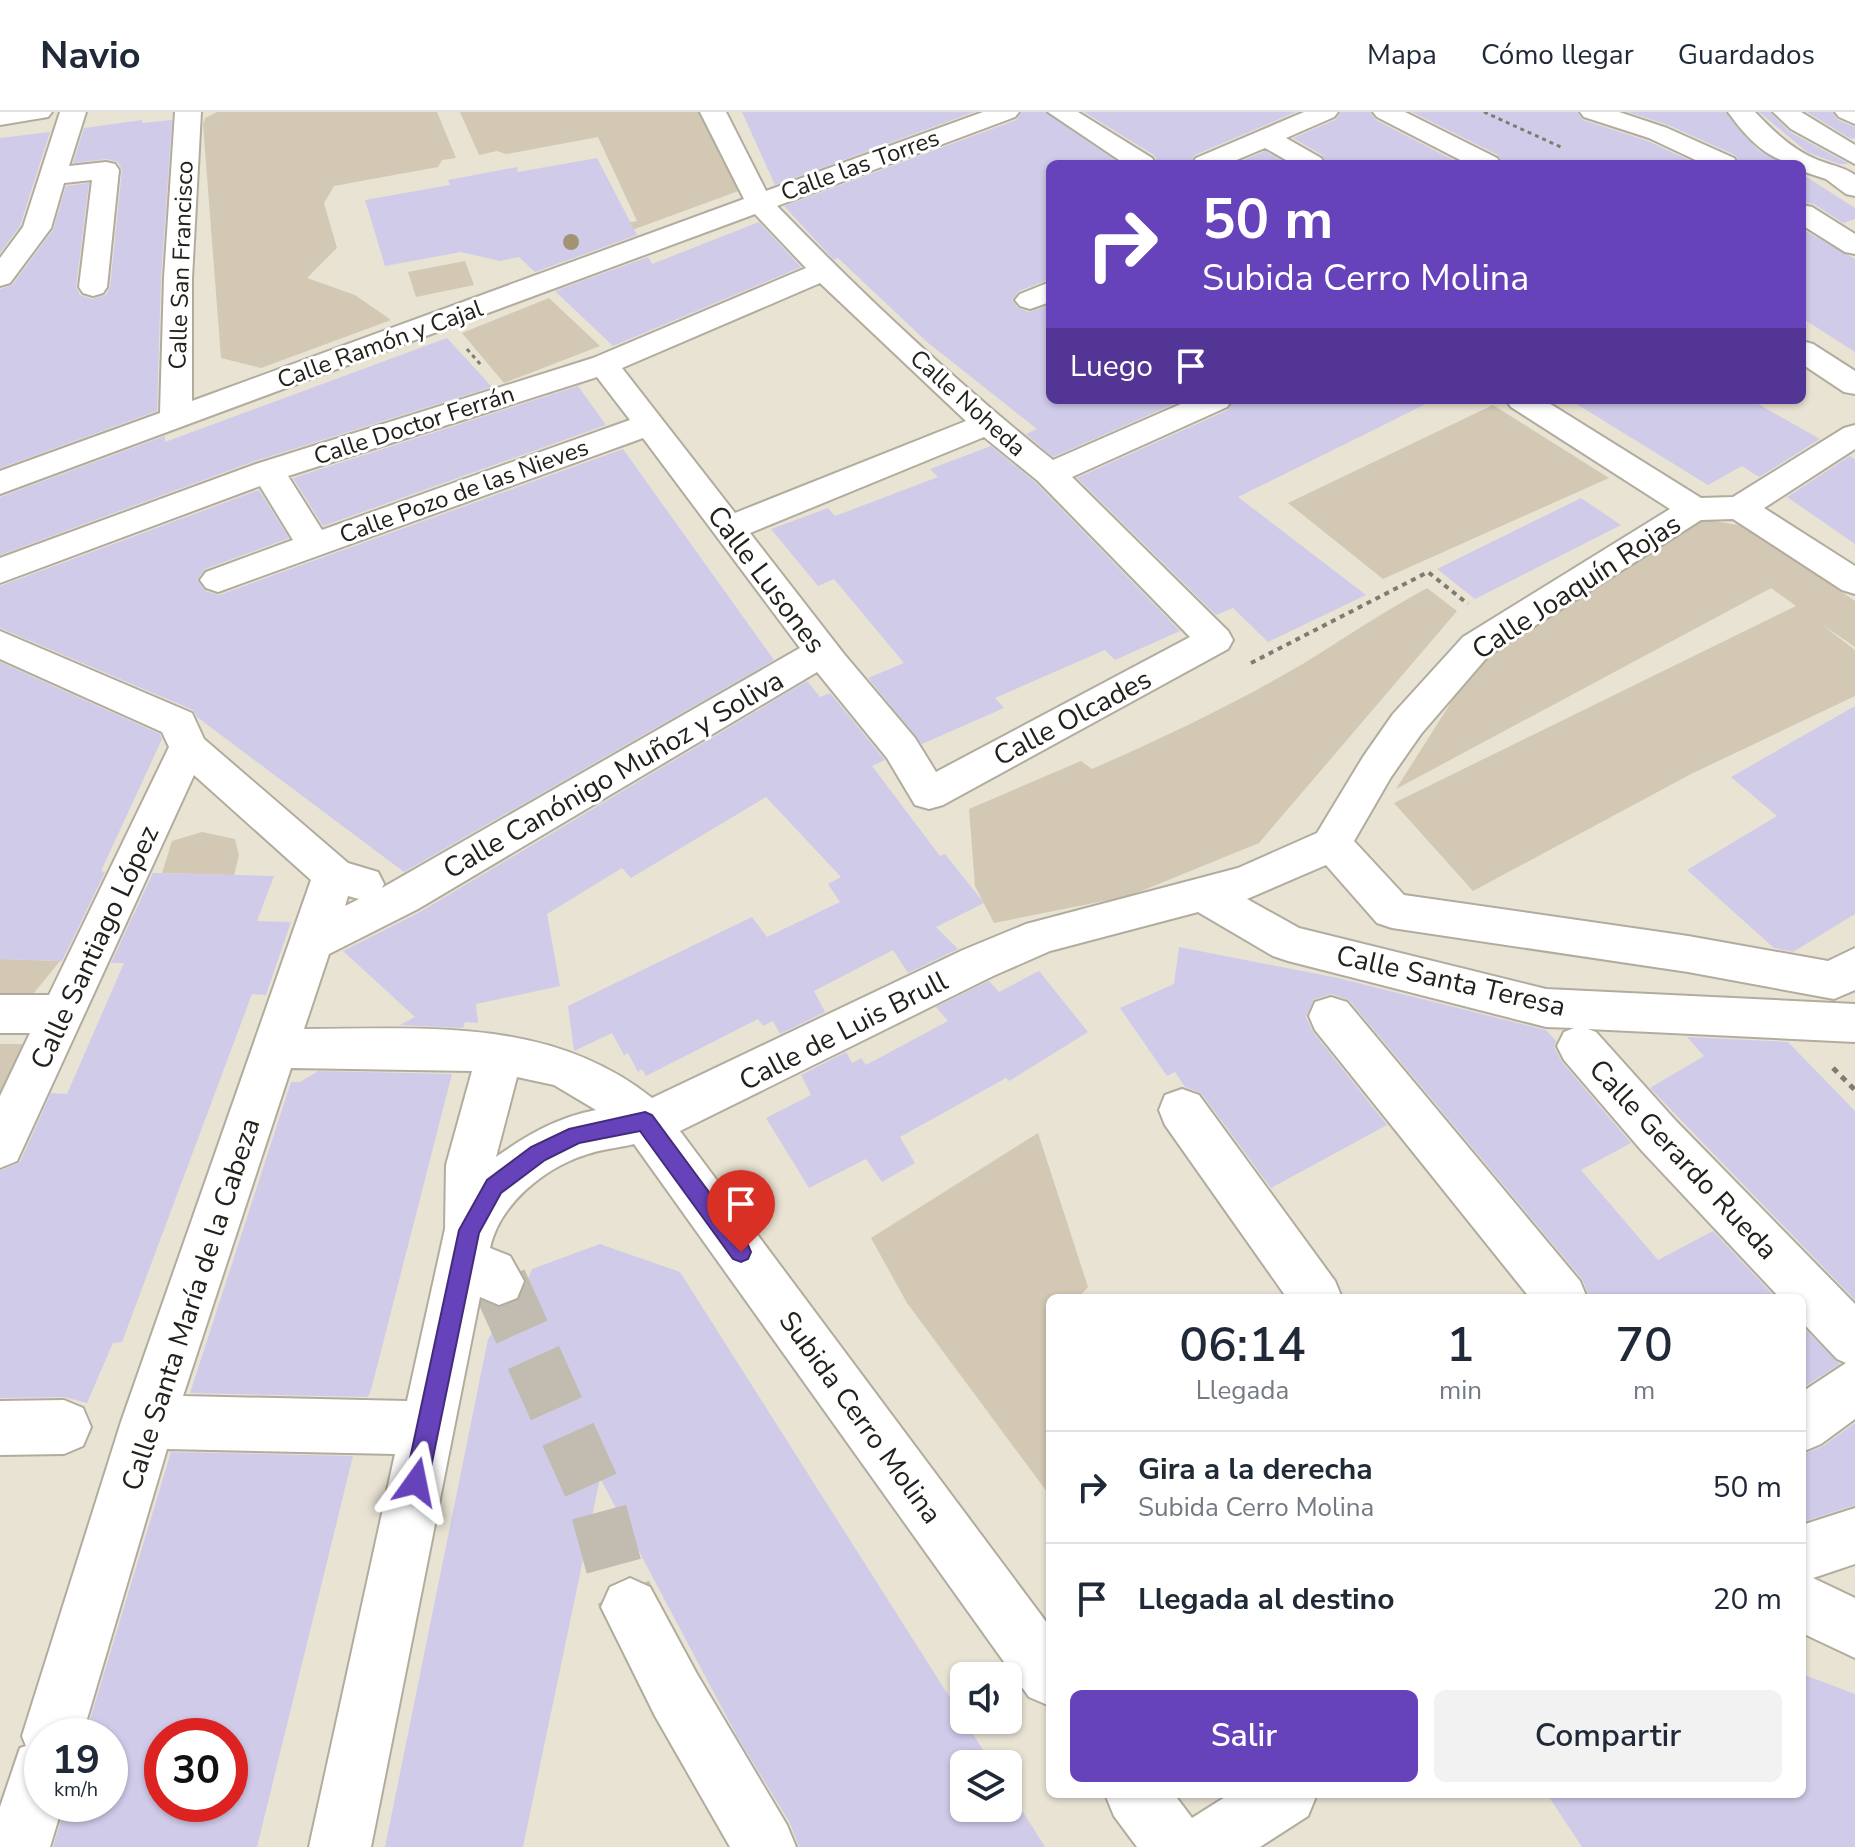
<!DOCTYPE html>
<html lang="es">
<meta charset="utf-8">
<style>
:root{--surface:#fff;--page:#f2f2f3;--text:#1f2937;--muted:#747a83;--line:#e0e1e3;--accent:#6743bb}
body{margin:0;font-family:"Nunito Sans",sans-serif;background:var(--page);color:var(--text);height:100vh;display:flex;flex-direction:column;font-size:30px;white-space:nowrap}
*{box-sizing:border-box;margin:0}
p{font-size:26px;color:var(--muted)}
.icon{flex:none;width:44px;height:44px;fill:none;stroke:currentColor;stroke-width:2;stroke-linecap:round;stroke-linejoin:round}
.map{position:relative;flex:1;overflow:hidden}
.drawer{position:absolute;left:1046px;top:1182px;width:760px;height:504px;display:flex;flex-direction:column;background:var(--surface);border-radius:12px;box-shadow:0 2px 6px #0004}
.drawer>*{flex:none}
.banner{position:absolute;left:1046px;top:48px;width:760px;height:244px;border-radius:12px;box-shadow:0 2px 6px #0004;background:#6743bb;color:#fff;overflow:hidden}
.fabs{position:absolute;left:950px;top:1550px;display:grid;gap:16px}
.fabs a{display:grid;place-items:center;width:72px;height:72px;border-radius:12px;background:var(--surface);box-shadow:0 2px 6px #0004;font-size:40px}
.speed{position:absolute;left:24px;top:1606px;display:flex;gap:16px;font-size:40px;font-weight:700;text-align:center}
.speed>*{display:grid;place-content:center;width:104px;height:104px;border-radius:50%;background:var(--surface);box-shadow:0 2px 6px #0004;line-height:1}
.speed small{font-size:20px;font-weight:400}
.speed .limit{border:12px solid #d22;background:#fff;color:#111}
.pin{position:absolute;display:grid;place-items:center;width:68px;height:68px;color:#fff;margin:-82px -34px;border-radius:50% 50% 50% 0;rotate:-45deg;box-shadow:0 0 8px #0007}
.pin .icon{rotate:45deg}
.me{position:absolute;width:88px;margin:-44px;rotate:12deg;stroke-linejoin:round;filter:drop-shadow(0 0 6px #0008)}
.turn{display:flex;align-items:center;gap:28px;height:168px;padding:0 24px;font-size:36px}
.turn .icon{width:104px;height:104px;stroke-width:2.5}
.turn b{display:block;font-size:56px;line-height:68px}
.then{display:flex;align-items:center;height:76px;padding:0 24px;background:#0003;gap:16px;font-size:30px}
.eta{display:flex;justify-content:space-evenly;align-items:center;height:136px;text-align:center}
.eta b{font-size:48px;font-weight:600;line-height:56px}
.cta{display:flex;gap:16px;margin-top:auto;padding:16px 24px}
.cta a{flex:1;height:92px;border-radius:12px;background:var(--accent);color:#fff;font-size:32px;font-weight:600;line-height:92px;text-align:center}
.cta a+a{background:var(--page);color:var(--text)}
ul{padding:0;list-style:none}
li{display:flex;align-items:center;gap:24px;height:112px;padding:0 24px;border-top:2px solid var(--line)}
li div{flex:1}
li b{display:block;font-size:30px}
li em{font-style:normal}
header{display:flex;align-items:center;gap:48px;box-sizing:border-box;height:112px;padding:0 40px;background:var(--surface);border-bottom:2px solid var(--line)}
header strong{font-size:38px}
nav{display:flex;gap:44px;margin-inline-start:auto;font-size:28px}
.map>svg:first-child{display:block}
</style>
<header>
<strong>Navio</strong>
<nav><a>Mapa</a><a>Cómo llegar</a><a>Guardados</a></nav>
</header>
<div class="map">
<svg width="1855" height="1735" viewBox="0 0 1855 1735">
<rect width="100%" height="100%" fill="#e9e3d4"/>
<!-- green -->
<path fill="#d2c8b3" d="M217 0H437L456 46 442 48 438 55 334 74 324 91 337 136 307 166 355 183 391 208 261 256 221 246 203 12 205 6Z
M460 0H700L744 77 553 147 544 127 637 109 598 25 506 42 497 39 479 43Z
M465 149 474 173 416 185 408 160Z
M549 186 600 234 504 271 462 221Z
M1493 293 1609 366 1383 467 1288 391Z
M1695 406 1745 414 1855 489V535L1820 511 1855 538V584L1691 662 1473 779 1394 691 1796 494 1771 476 1396 677 1485 537Z
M1427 476 1457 499 1259 731 1129 784 994 811 975 774 969 697 1081 649 1092 657C1163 626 1234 592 1301 553 1343 527 1383 500 1427 476Z
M202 720 235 727 239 743 234 763 162 761 172 729Z
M0 847 60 849 29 887 0 885Z
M0 932H27L3 980H0Z
M1038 1021 1088 1175 1078 1186H1050V1384L907 1191 871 1126Z"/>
<!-- building -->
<path fill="#d0cbe9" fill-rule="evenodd" d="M742 0H974L775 73Z
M1022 0H1045L1120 52H1050V167L1019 179 1012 188 1018 196 1029 200 1050 193V288H1183L1053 345 1026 322 1037 317 927 230 838 146 834 148 784 94 1016 8Z
M1084 0H1296L1195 43 1189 52H1159L1154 43Z
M1341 0H1370L1376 8 1461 52H1328L1322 43 1293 26 1335 8Z
M1412 0H1577L1583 8 1648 29 1697 52H1504L1498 43Z
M1628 0H1725L1758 38 1784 52H1741L1735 43 1668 13Z
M1759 0H1770L1790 20 1849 52H1839L1807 40Z
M1807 0H1832L1838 8 1855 15V26L1851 27Z
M142 8V11L172 8 161 166 157 299 0 356V177L12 173 53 118 66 74 89 71 76 175 80 183 92 187 106 183 110 175 122 58 118 50 107 47 73 51 84 16Z
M50 20 20 114 0 141V26Z
M1265 39 1287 52H1235Z
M597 46 637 123 535 160 519 145 500 149 461 140 385 154 365 88 450 73 448 68 517 55 518 60Z
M1802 62 1855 96V107L1843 111 1814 92 1802 90Z
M759 110 801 155 613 234 555 179 648 145 652 152Z
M1802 117 1855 147V240L1802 206Z
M447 226 492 275 255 349 0 443V385L165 324V330Z
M578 274 606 313 323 414 293 366Z
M1235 288H1434L1238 385 1366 483 1268 530 1233 496 1216 503 1077 366 1228 298Z
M1570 288H1751L1820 327 1759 365 1742 354 1708 373Z
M991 334 1036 371 1180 519 1115 548 1105 538 995 586 1004 596 922 632 868 566 904 551 834 467 818 474 771 417 828 396 835 404 938 365 930 357Z
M623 337 774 548 404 760 197 605 193 598 0 516V474L259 378 289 426 205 457 197 468 205 479 219 483Z
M1850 344 1855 347V432L1787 385Z
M1581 386 1621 413 1475 487 1437 457Z
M0 550 160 622 162 627 101 759 105 760 62 849 0 847Z
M807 569 820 585 830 581 885 648 872 654 940 744 945 742 984 791 936 815 958 837 908 861 893 838 814 879 825 900 780 922 773 909 763 914 758 907 646 964 642 957 638 960 628 941 624 943 612 921 574 939 568 894 752 805 767 825 840 790 828 772 841 765 766 685 631 766 622 756 547 802 560 874 476 892 478 911 465 910 463 916 400 913 415 905 343 839 420 800Z
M1855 594V802L1793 840 1774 836 1687 758 1777 704 1731 665Z
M153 761 274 764 257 809 291 810 266 883 252 882 122 1230 113 1231 87 1291 64 1285 0 1286V1059L20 1050 51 981 67 982 124 851H111Z
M1179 835 1338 866 1546 918 1556 929 1554 935 1562 950 1631 1031 1581 1058 1658 1148 1713 1119 1776 1186H1590L1582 1167 1349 888 1332 882 1314 887 1306 905 1313 920 1387 1013 1271 1076 1201 981 1185 975 1175 960 1167 964 1120 896 1174 872Z
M1039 859 1088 920 1009 969 1006 966 900 1025 915 1051 882 1070 866 1047 809 1076 766 1006 811 983 801 963 846 940 852 951 861 946 866 953 948 909 936 895 989 869 999 880Z
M1687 925 1788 930 1855 999V1188L1650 976 1704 944Z
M318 959 452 962 371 1278 368 1285 190 1281 291 970H300Z
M600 1132 680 1160 992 1652H964V1696H1008V1676L1045 1735H799L790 1711 738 1626 600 1366 523 1735H385L488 1227 510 1192 520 1187 532 1157Z
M1802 1214 1840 1252 1802 1276Z
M1855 1311V1393L1802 1410V1343L1823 1334Z
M171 1340 353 1344 257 1735H53L66 1692H110V1624H85ZM162 1624H230V1692H162Z
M1802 1562 1855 1582V1735H1582L1547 1682H1802Z"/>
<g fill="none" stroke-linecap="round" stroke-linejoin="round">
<!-- street-tunnel -->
<path stroke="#c1bcaf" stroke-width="56" stroke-dasharray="56 28" stroke-linecap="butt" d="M499 1169 593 1378 617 1466 630 1495"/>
<!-- street casing -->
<g stroke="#b2ac9e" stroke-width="4">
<path id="street" d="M0 0H52L48 5 0 13Z
M60 0H86L69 54 106 50 115 52 119 58 107 175 103 181 93 184 83 181 79 175 92 68 64 71 51 116 10 171 0 174V146L23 115Z
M175 0H201L192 166V289L744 87 700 0H726L766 79 983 0H1019L1015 5 777 94C864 184 956 270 1053 348L1190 288H1232L1227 295 1072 365 1228 519 1233 528 1228 537 943 693 929 697 915 693 887 646 817 560 418 797 329 842 304 917C427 917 550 905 652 986L963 838 1026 812 1238 756 1317 721 1363 645 1393 602 1463 525 1670 397 1511 295 1506 288H1544L1701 386 1733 385 1844 316 1855 313V337L1764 396 1855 454V482L1842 478 1733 407 1701 408 1489 543 1421 622 1391 665 1354 729 1404 783 1688 824 1828 849 1855 836V878L1834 887 1688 860 1392 816 1377 811 1326 753 1247 787 1299 816 1546 877 1855 892V930L1588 917 1596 920 1676 1009 1855 1192V1307L1821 1332 1802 1340V1280L1846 1251 1837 1247 1802 1210V1186H1780L1642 1039 1564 948 1557 934 1564 920 1574 916 1546 915 1288 849 1273 844 1198 800 1050 839 993 864 680 1019 1050 1515V1594L1029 1585 634 1032C618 1036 601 1037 585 1043 544 1056 499 1093 490 1136L510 1144 524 1169 517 1186 499 1193 480 1185 371 1735H309L395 1342 167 1337 82 1624H42V1692H63L50 1735H0V1695L20 1636 26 1634 22 1624 121 1310 311 768 194 663 17 1049 0 1056V984L30 921H0V883H49L169 635 162 620 0 547V519L192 601 204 627 348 751 378 760 384 772 382 776 800 536 643 326 218 480 206 476 200 468 206 460 293 428 260 374 0 471V446L256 352 593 246 806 156 755 102 0 382V359L160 301 164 166ZM820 171 966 309 735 401 622 256ZM597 265 630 308 322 418 288 364ZM984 325 1038 369 1190 525 936 660 915 626 844 542 750 421ZM348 784 359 787 345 794ZM291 956 472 959 446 1053 445 1117 407 1289 183 1284ZM517 965 554 973 596 998C558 1005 527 1023 496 1045Z
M1048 0H1078L1152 46 1156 52H1125Z
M1304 0H1338L1334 5 1286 26 1321 46 1325 52H1293L1265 36 1227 52H1192L1196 46Z
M1373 0H1405L1497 46 1501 52H1468L1377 5Z
M1580 0H1619L1667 16 1734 46 1738 52H1704L1649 26 1584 5Z
M1728 0H1755C1776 22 1797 42 1826 51 1838 55 1845 56 1855 63V84L1846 82 1826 67 1802 59V52C1770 52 1746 25 1728 0Z
M1773 0H1801L1855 33V52L1791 17Z
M1835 0H1855V12L1839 5Z
M1802 93 1812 95 1855 122V142L1845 140 1802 113Z
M1050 170V190L1030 197 1020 194 1015 188 1020 182Z
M1802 229 1813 232 1855 259V282L1844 280 1802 252Z
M1331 885 1347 890 1580 1169 1587 1186H1530L1315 918 1309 904 1315 890Z
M1182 977 1199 983 1335 1169 1342 1186H1287L1165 1013 1159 998 1165 983Z
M64 1288 83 1296 91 1315 83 1334 64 1342 0 1343V1289Z
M1855 1396V1452L1813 1466 1855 1486V1546L1802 1521V1413Z
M630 1466 650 1475 697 1562 787 1713 796 1735H730L655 1604 601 1495 610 1475Z
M1105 1682H1174L1192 1706 1230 1682H1317L1308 1704 1260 1735H1137L1114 1704Z"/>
</g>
<!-- path-far2 -->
<path stroke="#7f7b71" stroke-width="3" stroke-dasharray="4 4" stroke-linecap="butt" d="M1484 0 1563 36
M467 237 481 253"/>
<!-- path-far1 -->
<path stroke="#7f7b71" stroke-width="4" stroke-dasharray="5 5" stroke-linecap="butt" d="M1251 551 1428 460 1468 492"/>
<!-- path -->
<path stroke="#7f7b71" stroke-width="5" stroke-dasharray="6 6" stroke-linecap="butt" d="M1833 956 1855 978"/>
<!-- street -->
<use href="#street" fill="#fff" fill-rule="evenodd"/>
</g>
<!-- trees -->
<circle fill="#a29473" cx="571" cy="130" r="8"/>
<!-- route -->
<path fill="#6743bb" stroke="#432c7a" stroke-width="2" d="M645 1000 652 1003 748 1133 751 1140 748 1147 741 1150 733 1147 640 1019 579 1031 545 1048 501 1081 479 1121 428 1370 424 1378 416 1381 408 1378 405 1370 459 1118 487 1068 531 1035 569 1017Z"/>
<g text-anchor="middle" stroke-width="6" stroke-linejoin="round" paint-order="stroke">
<!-- far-street labels -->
<g font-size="24" fill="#23211b" stroke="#fff">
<text transform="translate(860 53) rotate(-20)" y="8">Calle las Torres</text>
<text transform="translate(181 153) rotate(-88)" y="8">Calle San Francisco</text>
<text transform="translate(380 232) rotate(-20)" y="8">Calle Ramón y Cajal</text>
<text transform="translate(968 291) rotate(42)" y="8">Calle Noheda</text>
<text transform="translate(414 313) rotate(-18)" y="8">Calle Doctor Ferrán</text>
<text transform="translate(464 379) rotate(-20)" y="8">Calle Pozo de las Nieves</text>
</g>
<!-- street labels -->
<g font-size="28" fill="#23211b" stroke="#fff">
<text transform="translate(767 467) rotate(53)" y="10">Calle Lusones</text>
<text transform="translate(1576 474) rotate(-33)" y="10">Calle Joaquín Rojas</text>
<text transform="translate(1072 605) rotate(-28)" y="10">Calle Olcades</text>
<text transform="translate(613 662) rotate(-30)" y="10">Calle Canónigo Muñoz y Soliva</text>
<text transform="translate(94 835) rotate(-65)" y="10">Calle Santiago López</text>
<text transform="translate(1451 868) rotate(13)" y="10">Calle Santa Teresa</text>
<text transform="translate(843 918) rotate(-27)" y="10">Calle de Luis Brull</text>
<text transform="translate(1684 1047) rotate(47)" y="10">Calle Gerardo Rueda</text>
<text transform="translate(190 1192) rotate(-72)" y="10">Calle Santa María de la Cabeza</text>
<text transform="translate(861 1305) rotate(54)" y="10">Subida Cerro Molina</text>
</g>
</g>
</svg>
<div class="fabs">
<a><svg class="icon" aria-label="sound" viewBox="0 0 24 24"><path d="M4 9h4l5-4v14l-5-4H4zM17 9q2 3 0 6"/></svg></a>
<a><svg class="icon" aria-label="layers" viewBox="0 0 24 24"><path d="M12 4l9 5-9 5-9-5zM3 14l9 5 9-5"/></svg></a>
</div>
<div class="speed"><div>19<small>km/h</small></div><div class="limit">30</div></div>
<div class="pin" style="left:741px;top:1140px;background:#d93025"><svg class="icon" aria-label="arrive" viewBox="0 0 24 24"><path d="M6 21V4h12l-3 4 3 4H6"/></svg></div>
<svg class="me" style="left:416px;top:1370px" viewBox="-20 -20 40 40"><path d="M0-17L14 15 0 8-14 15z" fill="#6743bb" stroke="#fff" stroke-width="4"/></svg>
<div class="banner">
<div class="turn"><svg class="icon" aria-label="right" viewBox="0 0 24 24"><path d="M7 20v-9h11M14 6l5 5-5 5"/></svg><div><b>50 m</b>Subida Cerro Molina</div></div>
<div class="then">Luego<svg class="icon" aria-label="arrive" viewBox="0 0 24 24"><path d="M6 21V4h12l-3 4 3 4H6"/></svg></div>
</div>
<section class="drawer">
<div class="eta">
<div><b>06:14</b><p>Llegada</p></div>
<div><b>1</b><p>min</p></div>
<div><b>70</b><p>m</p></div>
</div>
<ul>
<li><svg class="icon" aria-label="right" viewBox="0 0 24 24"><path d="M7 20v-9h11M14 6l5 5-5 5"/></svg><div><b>Gira a la derecha</b><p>Subida Cerro Molina</p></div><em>50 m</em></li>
<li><svg class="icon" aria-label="arrive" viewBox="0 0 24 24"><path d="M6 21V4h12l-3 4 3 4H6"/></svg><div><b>Llegada al destino</b></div><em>20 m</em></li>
</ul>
<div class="cta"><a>Salir</a><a>Compartir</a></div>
</section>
</div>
